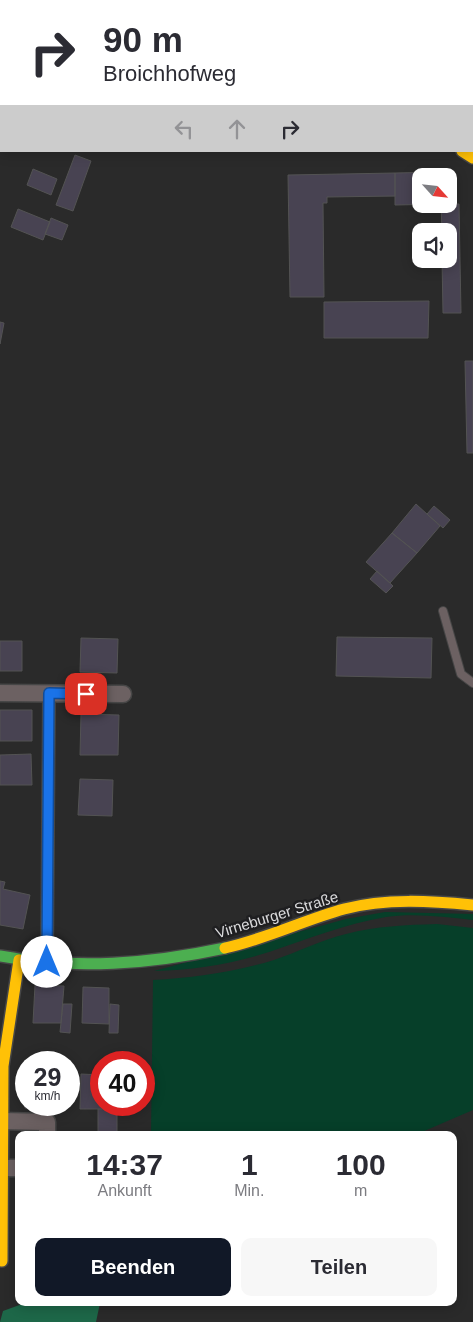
<!DOCTYPE html>
<html lang="de">
<meta charset="utf-8">
<style>
:root{--surface:#fff;--page:#f7f7f7;--text:#2b2b33;--muted:#7c7c81;--accent:#111827}
body{margin:0;font-family:Arial,sans-serif;background:var(--page);color:var(--text);height:100vh;display:flex;flex-direction:column;font-size:19px;white-space:nowrap}
*{box-sizing:border-box;margin:0}
p{font-size:16px;color:var(--muted)}
.icon{flex:none;width:28px;height:28px;fill:none;stroke:currentColor;stroke-width:2;stroke-linecap:round;stroke-linejoin:round}
.map{position:relative;flex:1;overflow:hidden}
.drawer{position:absolute;left:15px;top:1131px;width:442px;height:175px;display:flex;flex-direction:column;background:var(--surface);border-radius:10px;box-shadow:0 2px 12px #0003}
.drawer>*{flex:none}
.guide{position:absolute;left:0px;top:0px;width:474px;height:152px;box-shadow:0 2px 12px #0003;background:#fff;color:var(--text);overflow:hidden}
.needle{width:32px;rotate:117deg}
.buttons{position:absolute;left:412px;top:168px;display:grid;gap:10px}
.buttons a{display:grid;place-items:center;width:45px;height:45px;border-radius:10px;background:var(--surface);box-shadow:0 2px 12px #0003;font-size:25px}
.speed{position:absolute;left:15px;top:1051px;display:flex;gap:10px;font-size:25px;font-weight:700;text-align:center}
.speed>*{display:grid;place-content:center;width:65px;height:65px;border-radius:50%;background:var(--surface);box-shadow:0 2px 12px #0003;line-height:1}
.speed small{font-size:12px;font-weight:400}
.speed .limit{border:8px solid #d22;background:#fff;color:#111}
.pin{position:absolute;display:grid;place-items:center;width:42px;height:42px;color:#fff;margin:-21px;border-radius:10px;box-shadow:0 2px 8px #0006}
.me{position:absolute;width:55px;margin:-28px;rotate:0deg;stroke-linejoin:round;filter:drop-shadow(0 0 4px #0008)}
.turn{display:flex;align-items:center;gap:18px;height:105px;padding:0 20px;font-size:22px}
.turn .icon{width:65px;height:65px;stroke-width:2.5}
.turn b{display:block;font-size:35px;line-height:42px}
.lanes{display:flex;align-items:center;height:48px;padding:0 20px;background:#0003;justify-content:center;gap:25px;direction:ltr}
.lanes .off{opacity:.35}
.eta{display:flex;justify-content:space-evenly;align-items:center;height:85px;text-align:center}
.eta b{font-size:30px;font-weight:800;line-height:35px}
.cta{display:flex;gap:10px;margin-top:auto;padding:10px 20px}
.cta a{flex:1;height:58px;border-radius:10px;background:var(--accent);color:#fff;font-size:20px;font-weight:800;line-height:58px;text-align:center}
.cta a+a{background:var(--page);color:var(--text)}
.map>svg:first-child{display:block}
</style>
<div class="map">
<svg width="473" height="1322" viewBox="0 0 473 1322">
<rect width="100%" height="100%" fill="#2a2a2a"/>
<!-- green -->
<path fill="#063f29" d="M385 912 473 914V920C444 917 414 913 386 917 345 924 308 939 269 952 232 964 193 970 154 971L346 919Z
M437 924 473 928V1110L415 1135H151L153 980C194 978 235 972 274 960 298 952 321 940 346 934 376 926 406 925 437 924Z"/>
<!-- forest -->
<path fill="#1d6748" d="M25 1303V1302L100 1303 96 1322H0L3 1311Z"/>
<!-- building -->
<path fill="#484352" stroke="#535353" d="M15 0H51L14 1Z
M75 155 91 161 73 211 56 205Z
M33 169 57 179 51 195 27 185Z
M444 172V176H421V204H445L395 205V173Z
M395 173V196L327 197V203H323L324 297H290L288 175Z
M441 204H459L461 313H443L442 259H449V231H442Z
M18 209 50 222 43 240 11 227Z
M51 218 68 225 62 240 45 234Z
M429 301 428 338H324V302Z
M0 322 4 323 0 344Z
M465 361H473V453H467Z
M416 504 440 526 417 553 392 533Z
M434 506 450 520 443 528 427 514Z
M392 533 417 553 390 583 366 562Z
M377 571 393 586 386 593 370 579Z
M337 637 432 638 431 678 336 676Z
M81 638 118 639 117 673 80 672Z
M0 641H22V671H0Z
M0 710H32V741H0Z
M81 714 119 715 118 755H80Z
M31 754 32 785H0V755Z
M80 779 113 780 112 816 78 815Z
M0 881 5 882 3 889 30 895 23 929 0 925Z
M35 985 64 986 61 1023H33Z
M83 987 109 988V1024L82 1023Z
M63 1004H72L70 1033 60 1032Z
M110 1004 119 1005 118 1033H109Z
M25 1070 26 1105H53V1109L25 1108Z
M81 1074 101 1075V1105H109V1109H80Z
M98 1109H117V1135H98Z"/>
<g fill="none" stroke-linecap="round" stroke-linejoin="round">
<!-- lane casing -->
<g stroke="#464646" stroke-width="10">
<path id="lane" d="M443 611 461 674 473 683"/>
</g>
<!-- street casing -->
<g stroke="#464646" stroke-width="19">
<path id="street" d="M142 1 143 0
M354 1 355 0
M0 693 123 694
M2 1121 47 1122V1135
M1 1168H19"/>
</g>
<!-- fast casing -->
<g stroke="#464646" stroke-width="14">
<path id="fast" d="M0 956C76 970 150 964 225 948"/>
</g>
<!-- slow casing -->
<g stroke="#464646" stroke-width="14">
<path id="slow" d="M462 151 473 158
M225 948C266 939 304 920 344 909 386 898 431 901 473 905
M47 962 49 693
M2 1261 3 1066 19 960"/>
</g>
<!-- jam casing -->
<g stroke="#464646" stroke-width="14">
<path id="jam" d="M0 23H1"/>
</g>
<!-- lane -->
<use href="#lane" stroke="#6c6162" stroke-width="8"/>
<!-- street -->
<use href="#street" stroke="#6c6162" stroke-width="16"/>
<!-- fast -->
<use href="#fast" stroke="#4caf50" stroke-width="11"/>
<!-- slow -->
<use href="#slow" stroke="#ffc107" stroke-width="11"/>
<!-- jam -->
<use href="#jam" stroke="#c62828" stroke-width="11"/>
</g>
<g fill="none" stroke-linecap="round" stroke-linejoin="round">
<!-- route casing -->
<g stroke="#114b97" stroke-width="12">
<path id="route" d="M47 962 49 693 86 694"/>
</g>
<!-- route -->
<use href="#route" stroke="#1a73e8" stroke-width="9"/>
</g>
<g text-anchor="middle" stroke-width="5" stroke-linejoin="round" paint-order="stroke">
<!-- street labels -->
<g font-size="15" fill="#dadadc" stroke="#1f1f21">
<text transform="translate(277 915) rotate(-17)" y="5">Virneburger Straße</text>
</g>
</g>
</svg>
<div class="buttons">
<a><svg class="needle" viewBox="-14 -14 28 28"><path d="M0-13l5 13h-10z" fill="#e53935"/><path d="M0 13l5-13h-10z" fill="#7c7c81"/></svg></a>
<a><svg class="icon" aria-label="sound" viewBox="0 0 24 24"><path d="M4 9h4l5-4v14l-5-4H4zM17 9q2 3 0 6"/></svg></a>
</div>
<div class="speed"><div>29<small>km/h</small></div><div class="limit">40</div></div>
<div class="pin" style="left:86px;top:694px;background:#d93025"><svg class="icon" aria-label="arrive" viewBox="0 0 24 24"><path d="M6 21V4h12l-3 4 3 4H6"/></svg></div>
<svg class="me" style="left:47px;top:962px" viewBox="-20 -20 40 40"><circle r="19" fill="#fff"/><path d="M0-13L10 11 0 6-10 11z" fill="#1a73e8"/></svg>
<div class="guide">
<div class="turn"><svg class="icon" aria-label="right" viewBox="0 0 24 24"><path d="M7 20v-9h11M14 6l5 5-5 5"/></svg><div><b>90 m</b>Broichhofweg</div></div>
<div class="lanes"><svg class="icon off" aria-label="left" viewBox="0 0 24 24"><path d="M17 20v-9H6M10 6l-5 5 5 5"/></svg><svg class="icon off" aria-label="ahead" viewBox="0 0 24 24"><path d="M12 20V5M6 11l6-6 6 6"/></svg><svg class="icon" aria-label="right" viewBox="0 0 24 24"><path d="M7 20v-9h11M14 6l5 5-5 5"/></svg></div>
</div>
<section class="drawer">
<div class="eta">
<div><b>14:37</b><p>Ankunft</p></div>
<div><b>1</b><p>Min.</p></div>
<div><b>100</b><p>m</p></div>
</div>
<div class="cta"><a>Beenden</a><a>Teilen</a></div>
</section>
</div>
